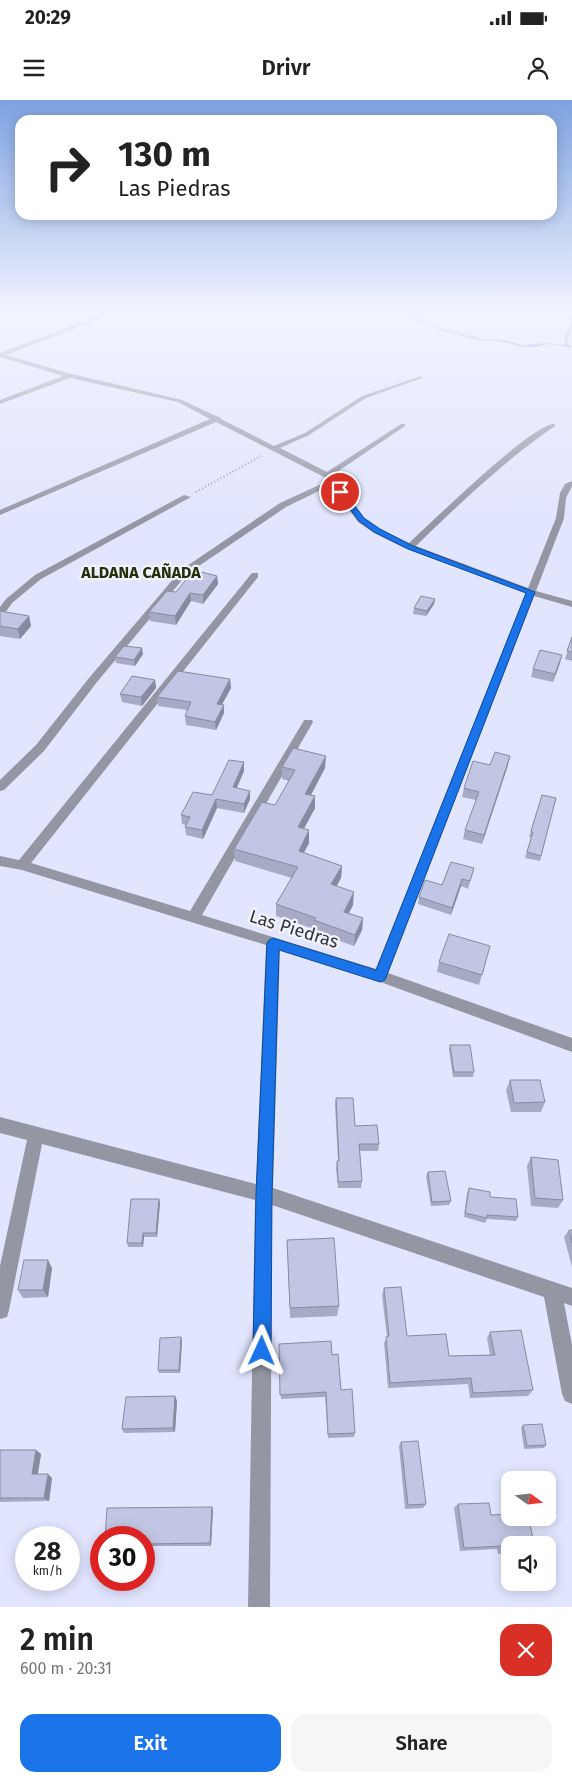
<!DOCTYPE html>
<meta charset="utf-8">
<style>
:root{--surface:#fff;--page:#f6f6f6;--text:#222;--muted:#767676;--accent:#1a73e8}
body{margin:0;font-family:"Fira Sans",sans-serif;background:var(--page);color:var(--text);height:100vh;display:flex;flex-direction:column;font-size:19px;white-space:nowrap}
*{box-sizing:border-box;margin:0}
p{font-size:16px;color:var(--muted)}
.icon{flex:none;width:28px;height:28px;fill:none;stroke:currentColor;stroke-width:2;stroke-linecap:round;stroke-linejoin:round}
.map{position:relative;height:1507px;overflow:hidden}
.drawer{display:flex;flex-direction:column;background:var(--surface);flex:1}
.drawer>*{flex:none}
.guide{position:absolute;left:15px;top:15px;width:542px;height:105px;border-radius:15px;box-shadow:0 2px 12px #0003;background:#fff;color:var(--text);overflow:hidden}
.needle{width:32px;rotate:105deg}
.fabs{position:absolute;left:501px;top:1371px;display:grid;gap:10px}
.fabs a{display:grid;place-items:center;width:55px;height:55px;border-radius:10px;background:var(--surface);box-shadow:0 2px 12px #0003;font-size:25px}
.speed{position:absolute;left:15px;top:1426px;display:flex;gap:10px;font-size:25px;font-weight:700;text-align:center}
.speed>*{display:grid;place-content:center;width:65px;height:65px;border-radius:50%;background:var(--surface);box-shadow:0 2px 12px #0003;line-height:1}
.speed small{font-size:12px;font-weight:400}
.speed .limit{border:8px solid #d22;background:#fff;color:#111}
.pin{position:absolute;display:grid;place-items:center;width:42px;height:42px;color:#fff;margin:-21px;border:2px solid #fff;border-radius:50%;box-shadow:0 1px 5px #0007}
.me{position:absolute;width:55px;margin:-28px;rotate:1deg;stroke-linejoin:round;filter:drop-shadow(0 0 4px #0008)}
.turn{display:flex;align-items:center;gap:18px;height:105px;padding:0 20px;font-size:22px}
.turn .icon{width:65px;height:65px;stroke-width:2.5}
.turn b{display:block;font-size:35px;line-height:42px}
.round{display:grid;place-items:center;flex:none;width:52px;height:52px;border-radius:15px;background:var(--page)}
.overview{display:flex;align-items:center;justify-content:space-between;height:85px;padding:0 20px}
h1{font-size:30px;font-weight:600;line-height:38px}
.cta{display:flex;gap:10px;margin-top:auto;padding:10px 20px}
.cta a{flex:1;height:58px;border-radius:15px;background:var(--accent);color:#fff;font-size:20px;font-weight:600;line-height:58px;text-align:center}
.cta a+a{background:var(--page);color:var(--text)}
.status{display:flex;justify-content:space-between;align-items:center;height:35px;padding:0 25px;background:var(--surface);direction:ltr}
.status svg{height:14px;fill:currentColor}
header{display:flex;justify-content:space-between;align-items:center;height:65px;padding:0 20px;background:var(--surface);font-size:22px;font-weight:600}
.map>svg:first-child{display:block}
</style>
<div class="status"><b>20:29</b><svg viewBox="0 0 49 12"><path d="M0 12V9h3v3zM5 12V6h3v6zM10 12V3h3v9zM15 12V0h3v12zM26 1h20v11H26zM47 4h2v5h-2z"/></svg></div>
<header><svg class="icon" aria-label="menu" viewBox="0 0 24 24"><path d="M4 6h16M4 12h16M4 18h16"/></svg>Drivr<svg class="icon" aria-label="person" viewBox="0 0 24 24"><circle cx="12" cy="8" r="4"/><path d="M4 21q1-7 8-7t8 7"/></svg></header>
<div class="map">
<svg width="572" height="1507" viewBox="0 0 572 1507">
<rect width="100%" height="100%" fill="#e1e5fe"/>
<!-- water -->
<path fill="#7d86d3" d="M397 212 415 213 418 216V220L446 230 483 239 504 240 523 245 545 243 564 245 566 232 571 225 566 212H570L572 228 567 242 572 248 549 244 537 247H523L499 241 478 240 443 231 428 224 415 221 412 216Z"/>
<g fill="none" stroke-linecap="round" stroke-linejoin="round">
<!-- path -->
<path stroke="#9093a6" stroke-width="2" stroke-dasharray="1 2.5" stroke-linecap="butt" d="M196 392 263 355"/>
<!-- minor -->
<path fill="#9496a3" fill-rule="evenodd" d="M109 212H117L6 255 68 273 182 300 216 316 220 317 221 319 274 346 305 333 362 296 422 276V278L366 298 309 335 280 348 327 372 401 324H405V326L331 376 364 418 380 429 409 443C430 424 533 322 555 324V326C504 361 460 403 416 446L528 488 556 418 560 393 565 384 572 381V386L566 398 564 418 536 491 572 501V507L534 496 388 873 572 938V952L353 872 280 849 273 1088 572 1188V1206L564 1203 572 1245V1304L565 1301 562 1294 544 1197 272 1105 270 1507H248L255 1100 42 1044 9 1210 7 1217 0 1219V1166L27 1040 0 1033V1017L256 1084 266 845 22 770 0 766V756L19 760 252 473H258V477L31 763 190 811 303 622 304 620H312L313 622 202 815 376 869 526 493 407 449 374 433 358 422 331 385 286 407 187 474 97 582 44 651 4 690 0 691V680L36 645 89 578 181 470 280 403 328 381 324 377 216 322 0 415V410L210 319 178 302 70 278 0 304V300L63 276 0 257V253Z
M184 395 191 397 41 479 12 503 3 516 0 517V507L6 499 35 475Z"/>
</g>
<!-- wall -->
<path fill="#a6aac4" d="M217 476 218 484 203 504 191 501 176 525 150 521 149 512 176 492Z
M435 499 434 504 426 516 413 514 414 508Z
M0 511 29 516 31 526 20 539 0 536Z
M572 537V561L565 559Z
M143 554 135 566 116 563 115 557Z
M560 563 553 582 531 577 533 569Z
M230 579 231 588 222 604 224 613 216 630 186 625 185 616 187 610 158 606 157 597Z
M155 580 156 588 142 606 122 602 120 594Z
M244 662V671L237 688 250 699 244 713 217 708 203 739 186 735 185 727 186 725 182 724 181 715 212 695Z
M490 665H508L482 744 463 739 465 730 476 700 462 697 464 688Z
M282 667 325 668 311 695 315 696V708L304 729 309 730V743L304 753 342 766 341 778 336 786 353 805 349 813 363 818 362 830 354 846 314 832V829L276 816V804L292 778 235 761 234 749 275 705 289 681 282 679Z
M542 695 556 698 540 761 525 758 531 737H529Z
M474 768 468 789 461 786 451 815 418 804 419 797Z
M490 846 479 885 437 872 439 862Z
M450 945 474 972 473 977H453L449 950Z
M510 980 545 1002 541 1012H511L506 990Z
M336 998 355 1026 379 1044 378 1051H360L362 1081 361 1088H338L336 1068 337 1061H338L335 1005Z
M531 1057 563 1100 558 1108 531 1106 527 1066Z
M428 1072 451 1101 449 1105 431 1106 426 1076Z
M469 1088 490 1097 518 1117 516 1121 487 1119 485 1123 464 1117 467 1093Z
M159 1099 160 1103 157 1137H144L143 1147H128L127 1143Z
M569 1130H572V1167L564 1137Z
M287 1140 339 1206 337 1216 290 1218Z
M52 1168 48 1197 23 1198 18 1190Z
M384 1188 407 1236 449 1256 490 1255 487 1238 490 1232 533 1290 528 1296 470 1298 468 1284 388 1288 384 1243 387 1237 382 1195Z
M181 1237 182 1241 180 1273H159L158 1270Z
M279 1244 332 1255 341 1290 355 1333 354 1337 328 1338 325 1297 281 1299Z
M175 1296 177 1301 175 1332 124 1333 122 1329Z
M523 1325 546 1345 544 1348 524 1349 521 1328Z
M401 1342 426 1404 423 1408 405 1409 399 1346Z
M0 1350 41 1354 38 1374 52 1378 49 1401 0 1402Z
M458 1404 491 1415 510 1445V1453L498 1454 497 1449 460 1451 454 1408Z
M212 1407 213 1410 211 1446H144V1438Z"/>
<!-- shaded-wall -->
<path fill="#878ba0" d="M217 476 218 484 203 504V495Z
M190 493 191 501 176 525 175 516Z
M435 499 434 504 426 516 427 511Z
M29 516 31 526 20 539 18 529Z
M142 548 143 554 135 566 134 560Z
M562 555 560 563 553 582 555 574Z
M230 579 231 588 218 612 217 604Z
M155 580 156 588 142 606 141 597Z
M224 605V613L216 630 215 622Z
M326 656 325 668 305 706V694Z
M510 656 508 665 482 744 484 735Z
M244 662V671L233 696V687Z
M250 691V699L244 713V704Z
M315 696V708L298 739V727Z
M216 699 217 708 203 739 202 730Z
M309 730V743L298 763 299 751Z
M342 766 341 778 331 797V784Z
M462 779 461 786 451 815 452 808Z
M354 792 353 805 343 824 344 812Z
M363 818 362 830 354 846 355 835Z
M159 1099 160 1103 157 1137 156 1133Z
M143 1133 144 1137 143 1147 142 1143Z
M48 1160 52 1168 48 1197 43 1190Z
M181 1237 182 1241 180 1273 179 1270Z
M175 1296 177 1301 175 1332 173 1328Z
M36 1350 41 1354 37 1378 32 1374Z
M48 1374 52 1378 49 1401 44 1398Z
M212 1407 213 1410 211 1446 210 1443Z"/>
<!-- building -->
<path fill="#c1c6e4" stroke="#878ba0" d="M194 470 217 476 203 495 190 493 175 516 149 512 167 491 176 492Z
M421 496 435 499 427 511 414 508Z
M0 511 29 516 18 529 0 526Z
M572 537V552L567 551Z
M124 546 142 548 134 560 115 557Z
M540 550 562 555 555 574 533 569Z
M178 571 230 579 217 604 224 605 215 622 185 616 191 602 157 597Z
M132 576 155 580 141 597 120 594Z
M293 648 326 656 305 694 315 696 298 727 309 730 299 751 342 766 331 784 354 792 344 812 363 818 355 835 314 820 316 818 276 804 298 767 234 749 262 702 275 705 295 670 282 667Z
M495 652 510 656 484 735 465 730 479 692 464 688 473 661 490 665Z
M229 660 244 662 233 687 250 691 244 704 216 699 202 730 185 727 190 717 181 715 193 692 212 695Z
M542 695 556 698 541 756 527 752 533 732 531 731Z
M451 762 474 768 470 781 462 779 452 808 419 797 425 780 442 785Z
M449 834 490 846 482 875 439 862Z
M450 945H470L474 972H454Z
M510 980H540L545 1002 514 1003Z
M336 998H353L355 1026 377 1025 379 1044H359L362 1081 338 1082 337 1061H339Z
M531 1057 558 1060 563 1100 535 1098Z
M445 1071 451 1101 432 1102 428 1072Z
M469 1088 490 1092V1097L516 1099 518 1117 487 1115V1118L465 1113Z
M131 1099H159L156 1133H143L142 1143H127Z
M569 1130H572V1143Z
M334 1138 339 1206 290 1208 287 1140Z
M24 1160H48L43 1190H18Z
M401 1187 407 1236 446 1234 449 1256 495 1255 490 1232 521 1230 533 1290 473 1293 471 1278 390 1283 386 1237 389 1236 384 1188Z
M181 1237 179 1270H158L160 1238Z
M331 1241 332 1255 338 1254 341 1290 352 1289 355 1333 328 1334 326 1292 280 1295 279 1244Z
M175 1296 173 1328 122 1329 126 1297Z
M542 1324 546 1345 527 1346 523 1325Z
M418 1341 426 1404 408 1405 401 1342Z
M0 1350H36L32 1374H48L44 1398H0Z
M489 1403 491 1415 510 1414V1418H529L534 1445H510V1451H502V1446L464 1448 458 1404Z
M212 1407 210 1443 144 1444V1438H105L107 1408Z"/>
<!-- sky -->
<linearGradient id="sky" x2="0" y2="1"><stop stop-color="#7da2e0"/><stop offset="0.5" stop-color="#f2f3ff"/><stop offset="1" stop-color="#f2f3ff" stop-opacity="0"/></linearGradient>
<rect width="572" height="423" fill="url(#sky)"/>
<!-- route -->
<path fill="#1a73e8" stroke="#114b97" d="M338 390H343L364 418 380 429 413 446 535 492 385 880 380 882 279 850 272 1094 271 1251 268 1257 262 1260 256 1257 253 1251 256 1094 267 843 269 840 273 838 376 870 526 493 408 449 374 432 359 421 337 392Z"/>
<g text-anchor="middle" stroke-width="4.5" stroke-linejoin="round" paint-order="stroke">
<!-- far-neighbourhood labels -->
<g font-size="16" font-weight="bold" fill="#22300c" stroke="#f2f3fa">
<text x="141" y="478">ALDANA CAÑADA</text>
</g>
<!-- street labels -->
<g font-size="18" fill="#31333f" stroke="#f2f3fa">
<text transform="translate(294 829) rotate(17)" y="6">Las Piedras</text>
</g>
</g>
</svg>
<div class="fabs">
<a><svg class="needle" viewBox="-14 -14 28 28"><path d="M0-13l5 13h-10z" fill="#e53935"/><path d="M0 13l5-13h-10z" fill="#767676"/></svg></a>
<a><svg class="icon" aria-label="sound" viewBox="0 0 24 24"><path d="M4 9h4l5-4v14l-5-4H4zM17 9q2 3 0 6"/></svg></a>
</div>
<div class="speed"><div>28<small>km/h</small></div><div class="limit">30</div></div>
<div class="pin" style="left:340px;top:392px;background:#d93025"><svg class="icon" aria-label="arrive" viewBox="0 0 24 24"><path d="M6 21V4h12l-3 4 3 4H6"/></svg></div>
<svg class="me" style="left:262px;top:1251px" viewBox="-20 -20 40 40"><path d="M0-17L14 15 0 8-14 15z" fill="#1a73e8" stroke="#fff" stroke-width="4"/></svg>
<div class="guide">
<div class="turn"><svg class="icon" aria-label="right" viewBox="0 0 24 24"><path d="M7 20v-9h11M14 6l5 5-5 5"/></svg><div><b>130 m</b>Las Piedras</div></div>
</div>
</div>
<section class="drawer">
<div class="overview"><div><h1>2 min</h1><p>600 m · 20:31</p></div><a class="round" style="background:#d93025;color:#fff"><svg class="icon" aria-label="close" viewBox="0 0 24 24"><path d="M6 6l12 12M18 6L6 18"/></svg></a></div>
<div class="cta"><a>Exit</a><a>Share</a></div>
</section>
